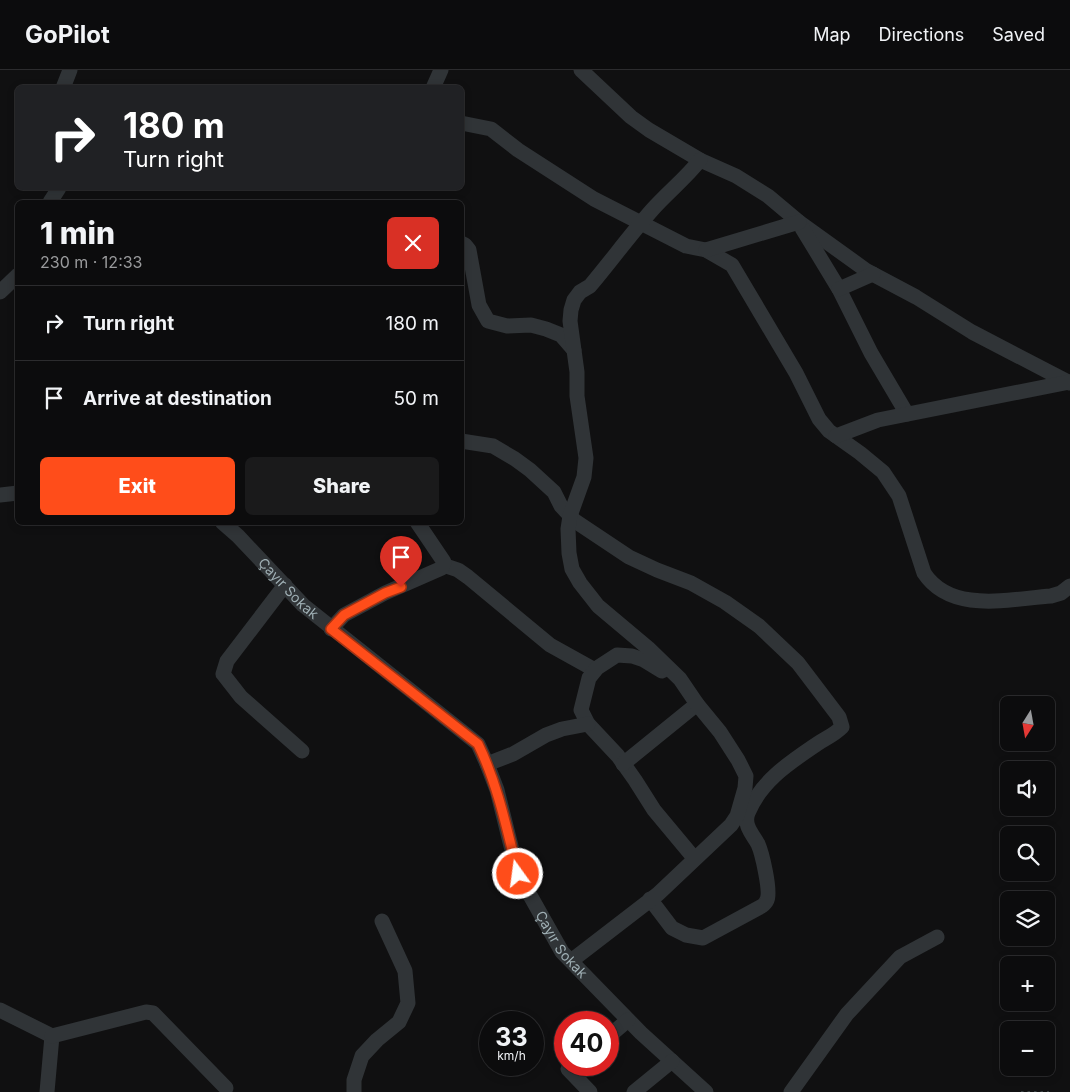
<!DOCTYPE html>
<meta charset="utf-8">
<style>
:root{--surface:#0c0c0d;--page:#1a1a1b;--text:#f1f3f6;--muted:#9a9b9d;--line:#2c2c2e;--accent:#ff4d1a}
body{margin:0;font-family:Inter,sans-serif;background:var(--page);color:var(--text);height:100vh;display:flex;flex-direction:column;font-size:19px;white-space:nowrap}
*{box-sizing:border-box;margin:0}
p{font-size:16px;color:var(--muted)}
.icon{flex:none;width:28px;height:28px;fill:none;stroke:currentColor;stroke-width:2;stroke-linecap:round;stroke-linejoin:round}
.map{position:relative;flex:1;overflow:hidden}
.details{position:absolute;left:15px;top:130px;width:449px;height:325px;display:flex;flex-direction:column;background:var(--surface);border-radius:8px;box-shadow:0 2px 8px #0003,0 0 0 1px var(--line)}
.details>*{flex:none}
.hud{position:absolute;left:15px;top:15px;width:449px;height:105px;border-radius:8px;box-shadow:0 2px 8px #0003,0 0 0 1px var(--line);background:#202124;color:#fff;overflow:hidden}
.needle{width:32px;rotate:191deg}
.buttons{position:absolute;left:1000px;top:626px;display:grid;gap:10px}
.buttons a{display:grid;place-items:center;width:55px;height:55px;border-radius:8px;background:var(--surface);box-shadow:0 2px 8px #0003,0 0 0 1px var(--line);font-size:25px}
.speed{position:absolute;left:479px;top:941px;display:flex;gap:10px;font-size:25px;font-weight:700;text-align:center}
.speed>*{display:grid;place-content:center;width:65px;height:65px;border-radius:50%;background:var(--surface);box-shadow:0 2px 8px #0003,0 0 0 1px var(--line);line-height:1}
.speed small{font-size:12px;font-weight:400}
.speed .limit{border:8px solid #d22;background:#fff;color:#111}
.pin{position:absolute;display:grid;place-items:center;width:42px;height:42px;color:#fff;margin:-51px -21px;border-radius:50% 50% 50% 0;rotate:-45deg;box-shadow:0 0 5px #0007}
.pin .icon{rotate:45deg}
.me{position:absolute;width:55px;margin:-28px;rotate:346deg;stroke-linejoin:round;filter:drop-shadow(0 0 4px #0008)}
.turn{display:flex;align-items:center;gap:18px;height:105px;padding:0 25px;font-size:22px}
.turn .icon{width:65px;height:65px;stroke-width:2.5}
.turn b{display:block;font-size:35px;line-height:42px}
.round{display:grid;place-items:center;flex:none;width:52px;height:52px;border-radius:8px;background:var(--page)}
.overview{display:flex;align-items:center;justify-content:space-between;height:85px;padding:0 25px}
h1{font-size:30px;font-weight:800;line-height:38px}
.button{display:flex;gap:10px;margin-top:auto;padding:10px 25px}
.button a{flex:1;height:58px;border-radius:8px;background:var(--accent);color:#fff;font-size:20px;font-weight:800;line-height:58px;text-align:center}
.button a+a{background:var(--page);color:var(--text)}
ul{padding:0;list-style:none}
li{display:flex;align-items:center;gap:15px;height:75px;padding:0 25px;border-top:1px solid var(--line)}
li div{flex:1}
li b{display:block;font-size:19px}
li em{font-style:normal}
header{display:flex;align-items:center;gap:30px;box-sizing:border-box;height:70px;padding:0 25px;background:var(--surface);border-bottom:1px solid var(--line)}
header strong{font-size:24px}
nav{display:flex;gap:28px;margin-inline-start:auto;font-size:18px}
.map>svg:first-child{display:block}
</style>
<header>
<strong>GoPilot</strong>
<nav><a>Map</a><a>Directions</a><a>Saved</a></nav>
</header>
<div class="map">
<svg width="1070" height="1022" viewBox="0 0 1070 1022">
<rect width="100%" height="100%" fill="#101011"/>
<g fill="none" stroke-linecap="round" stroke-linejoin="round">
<!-- path -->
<path stroke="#363c3e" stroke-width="2" stroke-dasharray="2.5 4" stroke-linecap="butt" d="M1021 1022H1049"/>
<!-- minor -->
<g stroke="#303437" stroke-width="15">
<path d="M581 0 631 47 649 60 700 90 736 106 768 126 799 152 867 201 916 227 972 262 1070 313"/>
<path d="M63 18 70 0"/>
<path d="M433 18 441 0"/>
<path d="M461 53 491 59 518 80 594 129 686 176 706 180 732 195 796 303 819 349 829 361 860 383 883 402 899 426 924 503C951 544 1009 529 1051 526L1061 523 1070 516"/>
<path d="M50 132 59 118"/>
<path d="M802 158 839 219 871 283 907 344"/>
<path d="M461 173 465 175 469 180 479 235 488 251 507 256 531 255 546 259 561 265 574 280"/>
<path d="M706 180 799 152"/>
<path d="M839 219 873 204"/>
<path d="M0 222 18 205"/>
<path d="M836 366 878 350 1069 312"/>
<path d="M461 371 493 376 515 389 530 400 554 422 561 436 575 451 629 487 657 500 691 513 725 532 759 556 798 593 839 647 842 657C834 665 826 668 817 674 789 693 761 711 748 743 743 755 753 765 758 774 762 783 771 821 767 830 767 831 763 836 762 836L703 868 686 865 672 858 650 829"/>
<path d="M0 425 18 423"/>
<path id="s1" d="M222 452 238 466 303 535 478 674 487 694 497 720 518 804 562 882 641 963 706 1022"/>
<path d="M443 495 458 500 468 507 550 575 595 600"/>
<path d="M285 515 227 591 223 604 241 627 302 681"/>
<path d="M331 559 344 545 385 523 442 498 444 492 417 452"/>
<path d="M662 601 644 590 632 586 617 585 597 598 589 608 581 640 588 654 618 686 635 710 654 740 694 788"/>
<path d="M487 694 513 684 546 665 562 659 588 654"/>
<path d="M623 694 697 634"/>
<path d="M571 891 658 824 731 755 737 746 745 718 746 706 738 690 720 662 697 634 680 609 648 578 598 536 580 513 572 499 569 483 568 459 570 446 584 407 586 388 577 326V302L570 251 571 240 574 230 580 222 590 216C611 191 630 165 652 140 667 123 686 108 700 90"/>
<path d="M0 940 52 966 47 1022"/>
<path d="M52 966 146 942 153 943 226 1018"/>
<path d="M608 967 628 950"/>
<path d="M573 995 568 999 590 1022"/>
<path d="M354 1022V1010L362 986 377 970 399 952 408 933 405 901 382 851"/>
<path d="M634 1022 672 991"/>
<path d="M791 1022 847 944 900 887 937 867"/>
</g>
</g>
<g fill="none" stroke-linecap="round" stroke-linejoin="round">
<!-- route casing -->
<g stroke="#a63211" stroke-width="12">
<path id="route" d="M401 517 385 523 344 545 331 559 478 674C498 715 507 760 518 804"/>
</g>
<!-- route -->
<use href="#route" stroke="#ff4d1a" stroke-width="9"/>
</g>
<g text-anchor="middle" stroke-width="5" stroke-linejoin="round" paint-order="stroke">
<!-- street labels -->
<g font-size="14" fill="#9fafb4" stroke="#0b0b0c">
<text dy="5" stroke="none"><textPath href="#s1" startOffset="94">Çayır Sokak</textPath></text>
<text dy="5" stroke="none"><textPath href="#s1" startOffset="559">Çayır Sokak</textPath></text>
</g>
</g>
</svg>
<div class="buttons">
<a><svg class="needle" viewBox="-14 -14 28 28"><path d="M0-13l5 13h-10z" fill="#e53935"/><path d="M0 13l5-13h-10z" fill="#9a9b9d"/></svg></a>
<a><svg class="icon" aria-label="sound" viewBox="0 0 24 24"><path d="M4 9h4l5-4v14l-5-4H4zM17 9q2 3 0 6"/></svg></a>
<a><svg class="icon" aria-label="search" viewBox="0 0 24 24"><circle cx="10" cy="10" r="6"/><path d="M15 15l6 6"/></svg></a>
<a><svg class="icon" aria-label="layers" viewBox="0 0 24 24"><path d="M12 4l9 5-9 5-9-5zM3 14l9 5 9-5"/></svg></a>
<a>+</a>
<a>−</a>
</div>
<div class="speed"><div>33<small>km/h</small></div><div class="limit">40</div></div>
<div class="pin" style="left:401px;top:517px;background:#d93025"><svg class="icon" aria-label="arrive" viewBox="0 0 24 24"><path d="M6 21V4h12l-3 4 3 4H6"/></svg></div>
<svg class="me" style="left:518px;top:804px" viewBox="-20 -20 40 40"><circle r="17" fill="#ff4d1a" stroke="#fff" stroke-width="3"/><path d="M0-11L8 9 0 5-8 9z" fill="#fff"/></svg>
<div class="hud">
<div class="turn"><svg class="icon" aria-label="right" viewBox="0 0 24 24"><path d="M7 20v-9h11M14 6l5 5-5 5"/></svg><div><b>180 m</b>Turn right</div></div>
</div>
<section class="details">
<div class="overview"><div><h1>1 min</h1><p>230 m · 12:33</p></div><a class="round" style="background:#d93025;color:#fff"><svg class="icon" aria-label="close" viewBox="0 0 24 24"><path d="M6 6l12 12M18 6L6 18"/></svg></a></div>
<ul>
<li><svg class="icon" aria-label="right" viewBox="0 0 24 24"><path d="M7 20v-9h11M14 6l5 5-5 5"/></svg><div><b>Turn right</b></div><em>180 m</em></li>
<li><svg class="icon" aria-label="arrive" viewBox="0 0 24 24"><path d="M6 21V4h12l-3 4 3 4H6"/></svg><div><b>Arrive at destination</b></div><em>50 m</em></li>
</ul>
<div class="button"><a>Exit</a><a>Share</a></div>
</section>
</div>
